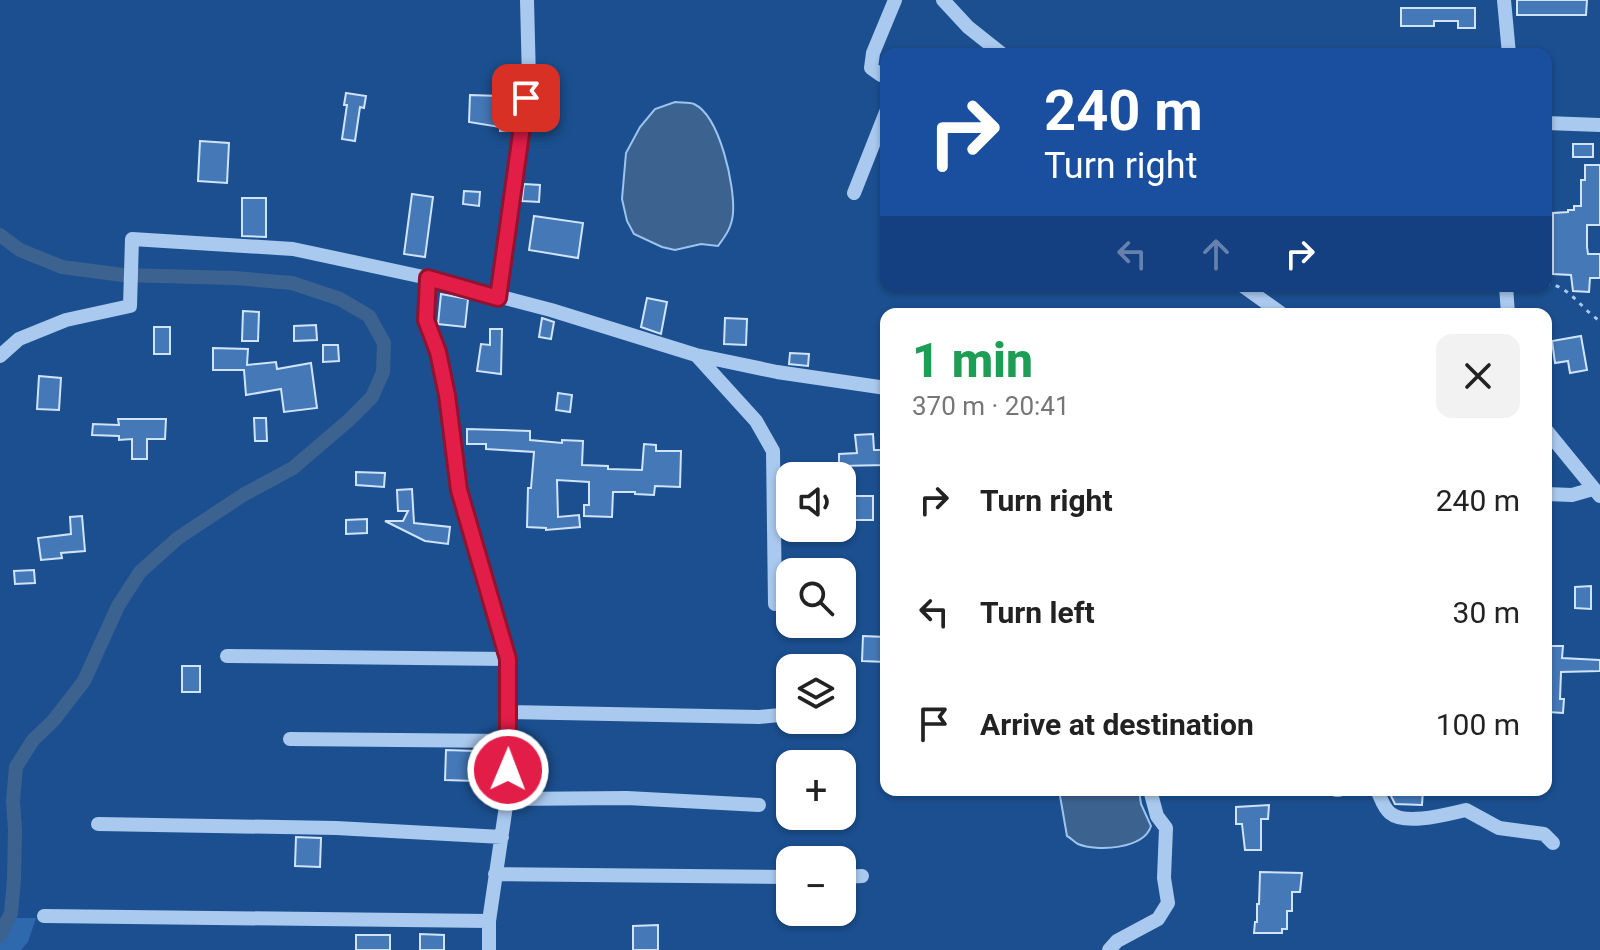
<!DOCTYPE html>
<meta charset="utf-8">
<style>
:root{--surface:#fff;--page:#f2f2f2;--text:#222;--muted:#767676}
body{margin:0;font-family:Roboto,sans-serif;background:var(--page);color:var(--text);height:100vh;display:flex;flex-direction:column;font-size:30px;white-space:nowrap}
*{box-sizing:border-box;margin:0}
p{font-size:26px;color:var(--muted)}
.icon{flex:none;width:44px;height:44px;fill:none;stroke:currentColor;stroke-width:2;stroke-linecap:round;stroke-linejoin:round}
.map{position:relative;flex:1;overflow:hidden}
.panel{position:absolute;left:880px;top:308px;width:672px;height:488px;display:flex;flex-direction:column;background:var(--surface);border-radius:16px;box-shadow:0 2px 6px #0004}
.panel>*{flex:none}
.top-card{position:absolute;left:880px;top:48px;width:672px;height:244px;border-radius:16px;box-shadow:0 2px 6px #0004;background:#1a4fa0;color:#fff;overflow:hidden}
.fabs{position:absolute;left:776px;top:462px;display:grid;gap:16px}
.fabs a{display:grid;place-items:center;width:80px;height:80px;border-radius:16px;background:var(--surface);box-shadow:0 2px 6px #0004;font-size:40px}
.pin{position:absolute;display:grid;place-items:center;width:68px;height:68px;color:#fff;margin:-34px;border-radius:16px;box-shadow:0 4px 12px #0006}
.me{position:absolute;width:88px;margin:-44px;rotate:1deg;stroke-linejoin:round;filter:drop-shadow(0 0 6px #0008)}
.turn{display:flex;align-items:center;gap:28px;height:168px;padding:0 32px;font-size:36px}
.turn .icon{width:104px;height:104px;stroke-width:2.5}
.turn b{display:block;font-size:56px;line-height:68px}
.lanes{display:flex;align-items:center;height:76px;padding:0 32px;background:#0003;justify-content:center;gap:40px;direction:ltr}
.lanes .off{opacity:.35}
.round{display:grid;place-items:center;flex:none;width:84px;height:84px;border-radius:16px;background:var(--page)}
.head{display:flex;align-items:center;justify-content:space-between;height:136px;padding:0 32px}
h1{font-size:48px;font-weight:800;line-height:60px;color:#1e9e55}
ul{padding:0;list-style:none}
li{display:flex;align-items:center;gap:24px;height:112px;padding:0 32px}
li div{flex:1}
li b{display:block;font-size:30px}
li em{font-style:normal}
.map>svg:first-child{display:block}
</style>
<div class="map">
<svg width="1600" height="950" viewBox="0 0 1600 950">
<rect width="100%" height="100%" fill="#1b4f8f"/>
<!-- green -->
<path fill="#2e69ad" d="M0 918H36L28 942 21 950H0Z"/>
<!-- water -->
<path fill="#3c6290" stroke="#9cc4f0" stroke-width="2" d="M675 102C680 103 689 102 694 104 720 116 735 186 733 213 732 227 726 235 718 246L701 244 675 250 662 247 634 234 627 221 622 199 626 153 640 127 655 109Z
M1059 790H1139L1141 804 1151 826C1144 849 1097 852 1078 844 1074 842 1071 838 1067 836Z"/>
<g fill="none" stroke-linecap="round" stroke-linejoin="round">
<!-- canal -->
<path stroke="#3c6290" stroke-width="14" d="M0 235 20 250 62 267 123 275 235 278 292 283 340 299 369 316 384 343 383 372 372 397 349 420 293 468 243 495 178 538 140 572 118 606 84 681 53 721 33 740 16 767 13 801 15 830 14 880 11 913 0 936"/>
</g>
<!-- building -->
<path fill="#4478b7" stroke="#cfe3fa" stroke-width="2" d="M1517 0H1587L1586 15H1517Z
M1401 8H1475V28H1458V21H1434V26H1401Z
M346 93 366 96 364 108 360 107 355 141 342 139 347 105H344Z
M470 95 499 96V116H514L512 131H500V127L469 122Z
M200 141 229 143 227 183 198 181Z
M1573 144H1593V157H1573Z
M1585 165H1600V225H1587V247L1588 254H1600V278H1590L1589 292 1573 291 1571 275 1553 274V213L1568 212V210H1574V206H1581V180H1585Z
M524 184 540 185 539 202 522 201Z
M464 191 480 192 479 206 463 204Z
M412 194 433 197 425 257 404 254Z
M242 198H266V237L242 236Z
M534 216 583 223 578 258 529 250Z
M441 294 468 299 465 327 438 324Z
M647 298 667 302 661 334 641 327Z
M243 311 259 312 258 341H242Z
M542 318 554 322 551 339 539 337Z
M725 318 747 319 746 345 724 344Z
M316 325 317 340 294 341V326Z
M154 327H170V354H154Z
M490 329H502L501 374 477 371 481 344 490 345Z
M1581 336 1587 370 1570 373 1568 361 1555 363 1552 341Z
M323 345H338L339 361 323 362Z
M213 348 248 349 247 365 276 362 277 369 311 363 317 408 284 412 281 389 246 395 244 370H213Z
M790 353 809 354 808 366 789 364Z
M39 376 61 378 59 410 37 409Z
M558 393 572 395 570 412 556 410Z
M254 418H266L267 441H255Z
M118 419H166L165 439H147V459H132V439L119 440V436L92 435 93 424 119 425Z
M467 429 530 431V440L562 443V440L583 441 582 465 608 466V469L642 470 644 444 656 445V451H681L680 487 655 486 654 495 635 494V492H613L612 517 584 516V505H589V482L557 480 558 517 579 515 580 527 546 530V528L527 527 528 488H531L534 452 486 449V444H467Z
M873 434 874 450H886V465L839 466V454L857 453 855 435Z
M356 472 385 473 384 487 356 485Z
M412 489 414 523 450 527 448 544 425 541 385 521H403L408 511H398L397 490Z
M842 496H873V520H842Z
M82 516 85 551 61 553 62 558 41 560 38 538 71 534 70 517Z
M367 519V533L346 534V520Z
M34 570 35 583 15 584 14 571Z
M1591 586V609L1575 608V587Z
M863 636 886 637V662L862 661Z
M1546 646H1563L1562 658 1600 660V671L1561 672 1560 699H1564L1563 713 1548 712Z
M182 666H200V692H182Z
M446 750 475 751V781L445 780Z
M1388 790H1423L1422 805 1395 804Z
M1269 805 1268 819H1261V850H1245L1242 824H1236V807Z
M296 837 321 838 320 867 295 866Z
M1260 872 1302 873 1300 892H1292V911H1287V929H1282V933H1254L1255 922H1257V904H1259Z
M658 925V950H633V926Z
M420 934 444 935V950H420Z
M356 935H390V950H356Z"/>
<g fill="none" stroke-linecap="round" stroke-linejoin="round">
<!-- path -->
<path stroke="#a9c9ee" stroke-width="3" stroke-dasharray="4 6" stroke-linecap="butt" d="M1546 283C1571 287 1580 308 1600 321"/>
<!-- minor -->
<path stroke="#a9c9ee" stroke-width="14" d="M943 0 968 27 1002 54
M1504 0 1509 54
M886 74 881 75 871 68 873 53 895 0
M1546 123 1600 125
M854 193 886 112
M428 278 426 320 438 352 447 395 459 490 484 586 508 659 507 799 489 921V950
M1243 286 1282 314
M1506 286 1508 314
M498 298 529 80 527 0
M0 356 19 339 66 320 130 306 132 239 293 249 428 278 551 310 696 355 777 372 886 388
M697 356 756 421 773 451 775 604
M1546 430 1600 496
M1546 494 1572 495 1593 489
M227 656 508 659
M509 712 759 717 790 714
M290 739 508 741
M1336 790H1339
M1377 790C1381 798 1383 807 1390 813 1405 826 1448 814 1466 810L1499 828 1544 834 1553 843
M507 799 627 798 759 805
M98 824 336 828 502 837
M495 874 790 877
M842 877 862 876
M44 916 489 921
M1109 950 1117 941 1158 919 1168 903 1164 878 1166 828 1157 816 1150 790"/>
</g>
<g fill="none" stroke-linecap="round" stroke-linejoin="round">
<!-- route casing -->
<g stroke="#92132f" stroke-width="20">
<path id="route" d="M508 770V659L459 490 447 395 438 352 426 320 428 278 498 298 526 98"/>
</g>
<!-- route -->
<use href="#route" stroke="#e11d48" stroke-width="14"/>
</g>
</svg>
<div class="fabs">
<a><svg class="icon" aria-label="sound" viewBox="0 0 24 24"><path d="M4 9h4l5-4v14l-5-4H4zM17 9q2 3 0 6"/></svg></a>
<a><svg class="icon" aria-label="search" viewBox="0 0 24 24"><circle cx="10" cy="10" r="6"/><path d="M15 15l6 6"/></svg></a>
<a><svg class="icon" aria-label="layers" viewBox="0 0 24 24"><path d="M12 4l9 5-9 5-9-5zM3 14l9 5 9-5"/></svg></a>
<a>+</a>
<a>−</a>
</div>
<div class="pin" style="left:526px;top:98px;background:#d93025"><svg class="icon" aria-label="arrive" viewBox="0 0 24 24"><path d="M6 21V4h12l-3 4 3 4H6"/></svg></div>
<svg class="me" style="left:508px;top:770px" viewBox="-20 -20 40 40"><circle r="17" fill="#e11d48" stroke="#fff" stroke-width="3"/><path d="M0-11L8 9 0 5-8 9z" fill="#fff"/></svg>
<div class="top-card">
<div class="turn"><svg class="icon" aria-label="right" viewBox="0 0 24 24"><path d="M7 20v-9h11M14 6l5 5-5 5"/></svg><div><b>240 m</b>Turn right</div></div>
<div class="lanes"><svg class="icon off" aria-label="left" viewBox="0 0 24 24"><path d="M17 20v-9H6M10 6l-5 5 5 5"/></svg><svg class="icon off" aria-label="ahead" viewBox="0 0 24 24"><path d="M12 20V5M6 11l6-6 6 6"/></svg><svg class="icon" aria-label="right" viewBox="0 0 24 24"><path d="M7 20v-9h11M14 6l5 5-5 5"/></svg></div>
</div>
<section class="panel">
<div class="head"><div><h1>1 min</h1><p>370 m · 20:41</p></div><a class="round"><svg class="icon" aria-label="close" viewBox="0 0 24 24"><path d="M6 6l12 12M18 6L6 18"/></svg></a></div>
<ul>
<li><svg class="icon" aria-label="right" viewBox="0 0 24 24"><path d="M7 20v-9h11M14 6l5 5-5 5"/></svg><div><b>Turn right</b></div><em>240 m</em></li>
<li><svg class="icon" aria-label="left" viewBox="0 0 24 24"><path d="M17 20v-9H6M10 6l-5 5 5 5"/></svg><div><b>Turn left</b></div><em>30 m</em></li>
<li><svg class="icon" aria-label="arrive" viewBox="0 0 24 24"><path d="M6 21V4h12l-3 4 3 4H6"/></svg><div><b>Arrive at destination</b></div><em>100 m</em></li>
</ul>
</section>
</div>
